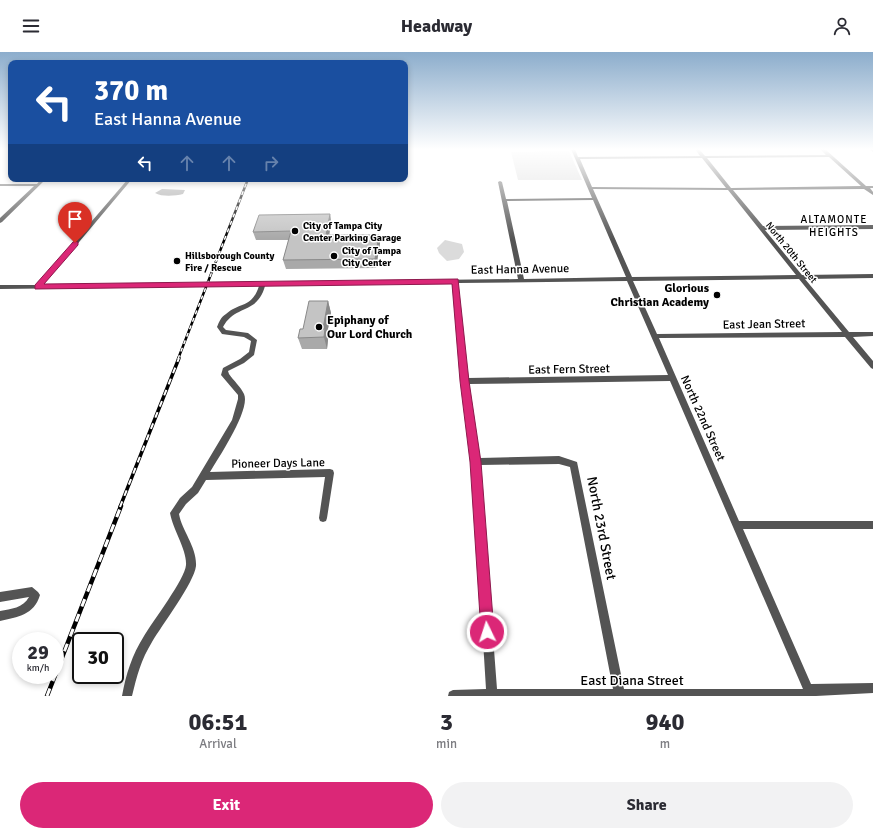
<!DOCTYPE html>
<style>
:root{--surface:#fff;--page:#f2f2f3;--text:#2b2b33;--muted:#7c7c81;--accent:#db2777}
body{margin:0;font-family:Signika,sans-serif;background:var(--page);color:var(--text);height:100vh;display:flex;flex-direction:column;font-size:15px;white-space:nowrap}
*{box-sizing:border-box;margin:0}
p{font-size:13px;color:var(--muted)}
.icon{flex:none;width:22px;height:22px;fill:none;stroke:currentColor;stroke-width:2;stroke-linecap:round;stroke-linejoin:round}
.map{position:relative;height:644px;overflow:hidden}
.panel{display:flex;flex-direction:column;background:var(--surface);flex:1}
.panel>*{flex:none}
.hud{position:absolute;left:8px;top:8px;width:400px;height:122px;border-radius:8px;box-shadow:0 2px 6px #0003;background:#1a4fa0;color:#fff;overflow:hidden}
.speed{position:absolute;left:12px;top:580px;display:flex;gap:8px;font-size:20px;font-weight:700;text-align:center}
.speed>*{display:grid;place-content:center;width:52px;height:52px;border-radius:50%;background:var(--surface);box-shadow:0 2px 6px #0003;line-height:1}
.speed small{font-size:10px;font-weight:400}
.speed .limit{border:2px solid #111;border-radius:6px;background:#fff;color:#111}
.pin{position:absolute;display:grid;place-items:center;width:34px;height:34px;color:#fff;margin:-41px -17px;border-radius:50% 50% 50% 0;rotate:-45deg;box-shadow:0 0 4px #0007}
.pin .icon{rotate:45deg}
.me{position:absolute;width:44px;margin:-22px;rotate:356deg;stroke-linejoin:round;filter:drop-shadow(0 0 3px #0008)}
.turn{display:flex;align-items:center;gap:14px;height:84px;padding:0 20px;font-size:18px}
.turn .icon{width:52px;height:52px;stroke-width:2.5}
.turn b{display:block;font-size:28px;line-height:34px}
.lanes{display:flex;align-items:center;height:38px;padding:0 20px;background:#0003;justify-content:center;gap:20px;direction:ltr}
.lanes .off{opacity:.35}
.eta{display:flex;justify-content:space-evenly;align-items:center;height:68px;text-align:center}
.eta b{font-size:24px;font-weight:700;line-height:28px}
.primary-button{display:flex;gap:8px;margin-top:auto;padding:8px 20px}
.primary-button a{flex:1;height:46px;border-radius:24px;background:var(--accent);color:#fff;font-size:16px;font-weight:700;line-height:46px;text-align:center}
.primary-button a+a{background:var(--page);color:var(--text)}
header{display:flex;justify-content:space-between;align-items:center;height:52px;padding:0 20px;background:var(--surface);font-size:18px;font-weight:700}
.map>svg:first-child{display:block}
</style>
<header><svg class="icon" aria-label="menu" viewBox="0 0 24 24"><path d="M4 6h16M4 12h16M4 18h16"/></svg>Headway<svg class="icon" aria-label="person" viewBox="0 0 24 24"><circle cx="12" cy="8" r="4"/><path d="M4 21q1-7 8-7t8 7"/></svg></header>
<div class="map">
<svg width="873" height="644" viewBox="0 0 873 644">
<rect width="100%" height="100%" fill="#fff"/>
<!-- green -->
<path fill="#dbdbdb" d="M569 99 582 128H518L511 100Z
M445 188 462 192 464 200 459 207 447 209 439 201 437 196Z"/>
<!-- water -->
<path fill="#a2a2a2" d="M162 137 185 138 183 142C175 144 162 145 155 141Z"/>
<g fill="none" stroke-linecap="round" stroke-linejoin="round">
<!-- minor -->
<path fill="#545454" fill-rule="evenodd" d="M571 97H575L578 105 700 104 695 97H699L705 104 826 103 820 97H825L866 134H873V136H870L873 140V143L864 137 733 138 763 174 873 173V177L765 178 802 223 873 222V226L805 227 849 280H873V284L853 285 873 309V317L871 316 845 285 659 286 739 469H873V477H743L811 632 873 631V641L816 644H448L449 640 453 638 486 637 472 410 461 329 452 231 265 234C257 263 235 252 223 275L226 278 248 281 257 288 254 303 244 311 228 319 229 322C233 328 241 335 244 342 251 357 219 405 210 420L330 417 333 418 334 421 327 466 326 469 323 470 320 469 319 466 325 425 206 428 198 441 186 452 179 462C182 479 197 495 196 514 194 531 162 573 152 590 141 608 137 623 132 644H122C126 622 132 603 144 584 153 569 185 527 186 513 187 498 173 478 170 461L180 446 192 435 232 368 238 347V343L221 323 223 316 240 307 249 300 251 289 244 285 222 282 217 275C219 270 221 265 226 262 240 250 252 256 259 234L0 237V233H37L128 127H132L43 233 518 227 498 130 500 129 502 130 506 147 592 146ZM829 105 861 134 731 136 707 106ZM702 106 726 136 592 135 580 107ZM593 137 728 138 796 223 632 225ZM593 148 626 225 524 227 507 149ZM799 227 842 280 657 282 633 229ZM627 229 668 323 468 326 458 231ZM670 329 803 637H624L577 410 559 404 480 406 469 332ZM559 412 570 415 613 637H497L480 413Z
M869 97H873V100Z
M41 127H46L2 170 0 171V166L34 134H0V132H37Z
M32 535 38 540 40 543C34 563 18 565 0 569V559C11 557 23 556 29 545L0 550V540Z"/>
<!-- rail-far2 casing -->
<g stroke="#000" stroke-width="2.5">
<path id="rail-far2" d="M178 307 248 127"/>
</g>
<!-- rail-far1 casing -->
<g stroke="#000" stroke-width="3.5">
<path id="rail-far1" d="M120 455 179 306"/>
</g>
<!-- rail casing -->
<g stroke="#000" stroke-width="4.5">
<path id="rail" d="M47 644 121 454"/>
</g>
<!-- rail-far2 -->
<use href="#rail-far2" stroke="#fff" stroke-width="1.5" stroke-dasharray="4" stroke-linecap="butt"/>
<!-- rail-far1 -->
<use href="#rail-far1" stroke="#fff" stroke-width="2" stroke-dasharray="6" stroke-linecap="butt"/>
<!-- rail -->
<use href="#rail" stroke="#fff" stroke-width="3" stroke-dasharray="8" stroke-linecap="butt"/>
</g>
<!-- wall -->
<path fill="#a9a9a9" d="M330 162 331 170 329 183H379L380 191 376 216 286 217 283 208 289 188H256L253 180Z
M328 249 331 261 327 282 328 288 327 297H302L298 286 303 277Z"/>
<!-- shaded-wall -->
<path fill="#898989" d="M330 162 331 170 328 192 326 183Z
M379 183 380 191 376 216 375 207Z
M328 249 331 261 327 282 328 288 327 297 324 285 323 277Z"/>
<!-- building -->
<path fill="#c4c4c4" stroke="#898989" d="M330 162 326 183H379L375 207 283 208 291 179 253 180 259 163Z
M309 249H328L323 277H325L324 285 298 286 300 277H303Z"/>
<!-- sky -->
<linearGradient id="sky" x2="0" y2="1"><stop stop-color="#8cadcc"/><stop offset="0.52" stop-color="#fff"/><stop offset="1" stop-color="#fff" stop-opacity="0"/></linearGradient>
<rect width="873" height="187" fill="url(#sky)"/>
<!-- route -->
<path fill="#db2777" stroke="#8e194d" d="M75 189 78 190V193L44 232 458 227 469 329 481 410 494 580 492 585 487 587 483 585 481 580 470 410 460 329 452 232 35 237V233L73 190Z"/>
<!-- markers -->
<g fill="#000" stroke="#fff" stroke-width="1.5">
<circle cx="295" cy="179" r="4"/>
<circle cx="334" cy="204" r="4"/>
<circle cx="177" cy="209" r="4"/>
<circle cx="717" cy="243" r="4"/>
<circle cx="319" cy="275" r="4"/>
</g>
<g text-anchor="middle" stroke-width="3" stroke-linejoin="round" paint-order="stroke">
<!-- far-poi labels -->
<g font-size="10" font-weight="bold" fill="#000" stroke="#fff" text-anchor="start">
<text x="303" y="177">City of Tampa City<tspan x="303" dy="12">Center Parking Garage</tspan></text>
<text x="342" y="202">City of Tampa<tspan x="342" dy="12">City Center</tspan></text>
<text x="185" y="207">Hillsborough County<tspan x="185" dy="12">Fire / Rescue</tspan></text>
</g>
<!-- far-street labels -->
<g font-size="10" fill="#000" stroke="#fff">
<text transform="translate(792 200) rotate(51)" y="4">North 20th Street</text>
</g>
<!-- far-neighbourhood labels -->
<g font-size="11" letter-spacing="1" fill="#000" stroke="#fff">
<text x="834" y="171">ALTAMONTE<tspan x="834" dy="13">HEIGHTS</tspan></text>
</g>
<!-- street labels -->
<g font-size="12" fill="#000" stroke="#fff">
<text transform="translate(520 217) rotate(-1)" y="4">East Hanna Avenue</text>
<text transform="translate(764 272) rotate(-1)" y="4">East Jean Street</text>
<text transform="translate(569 317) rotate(-1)" y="4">East Fern Street</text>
<text transform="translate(703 366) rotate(66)" y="4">North 22nd Street</text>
<text transform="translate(278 411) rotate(-1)" y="4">Pioneer Days Lane</text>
</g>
<!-- poi labels -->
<g font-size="12" font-weight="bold" fill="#000" stroke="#fff" text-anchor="end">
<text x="709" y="240">Glorious<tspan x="709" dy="14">Christian Academy</tspan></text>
<text x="327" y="272" text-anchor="start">Epiphany of<tspan x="327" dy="14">Our Lord Church</tspan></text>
</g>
<!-- near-street labels -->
<g font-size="14" fill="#000" stroke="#fff">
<text transform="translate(602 476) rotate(79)" y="5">North 23rd Street</text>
<text x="632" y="633">East Diana Street</text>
</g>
</g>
</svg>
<div class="speed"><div>29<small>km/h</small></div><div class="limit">30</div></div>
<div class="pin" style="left:75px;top:191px;background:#d93025"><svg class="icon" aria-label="arrive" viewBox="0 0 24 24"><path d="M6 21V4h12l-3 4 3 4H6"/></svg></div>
<svg class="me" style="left:487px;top:580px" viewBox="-20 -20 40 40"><circle r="17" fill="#db2777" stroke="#fff" stroke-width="3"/><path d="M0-11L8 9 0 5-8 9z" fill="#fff"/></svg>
<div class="hud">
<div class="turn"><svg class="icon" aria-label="left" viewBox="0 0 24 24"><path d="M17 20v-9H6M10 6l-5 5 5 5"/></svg><div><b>370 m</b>East Hanna Avenue</div></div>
<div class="lanes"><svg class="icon" aria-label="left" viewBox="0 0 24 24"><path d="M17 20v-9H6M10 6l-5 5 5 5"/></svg><svg class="icon off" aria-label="ahead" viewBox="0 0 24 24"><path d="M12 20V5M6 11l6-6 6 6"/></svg><svg class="icon off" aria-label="ahead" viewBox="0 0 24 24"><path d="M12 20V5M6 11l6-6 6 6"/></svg><svg class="icon off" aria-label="right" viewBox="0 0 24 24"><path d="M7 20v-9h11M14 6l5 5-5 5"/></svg></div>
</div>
</div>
<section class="panel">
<div class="eta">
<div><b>06:51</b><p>Arrival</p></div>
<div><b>3</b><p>min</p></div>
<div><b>940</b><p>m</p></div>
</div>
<div class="primary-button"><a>Exit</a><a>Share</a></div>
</section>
